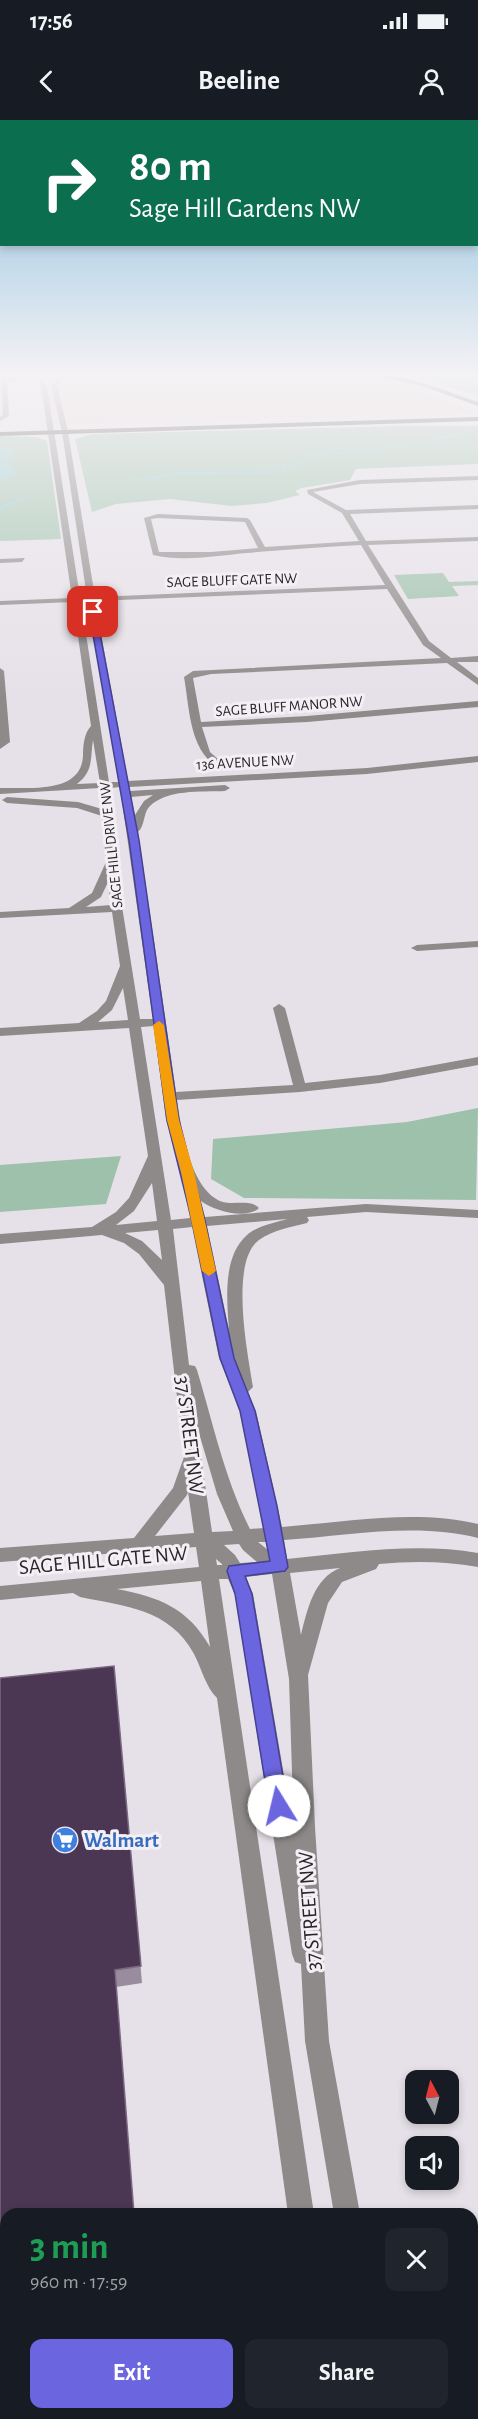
<!DOCTYPE html>
<meta charset="utf-8">
<style>
:root{--surface:#171b24;--page:#20242c;--text:#f1f3f6;--muted:#9ea1a6;--accent:#6b65df}
body{margin:0;font-family:"Alegreya Sans",sans-serif;background:var(--page);color:var(--text);height:100vh;display:flex;flex-direction:column;font-size:22px;white-space:nowrap}
*{box-sizing:border-box;margin:0}
p{font-size:20px;color:var(--muted)}
.icon{flex:none;width:33px;height:33px;fill:none;stroke:currentColor;stroke-width:2;stroke-linecap:round;stroke-linejoin:round}
.map{position:relative;flex:1;overflow:hidden}
.panel{position:absolute;left:0px;top:2088px;width:478px;height:212px;display:flex;flex-direction:column;background:var(--surface);border-radius:18px 18px 0 0;box-shadow:0 3px 9px #0003}
.panel>*{flex:none}
.top-card{position:absolute;left:0px;top:0px;width:478px;height:126px;box-shadow:0 3px 9px #0003;background:#0b6e4f;color:#fff;overflow:hidden}
.needle{width:39px;rotate:353deg}
.controls{position:absolute;left:405px;top:1950px;display:grid;gap:12px}
.controls a{display:grid;place-items:center;width:54px;height:54px;border-radius:12px;background:var(--surface);box-shadow:0 3px 9px #0003;font-size:30px}
.pin{position:absolute;display:grid;place-items:center;width:51px;height:51px;color:#fff;margin:-26px;border-radius:12px;box-shadow:0 3px 9px #0006}
.me{position:absolute;width:66px;margin:-33px;rotate:351deg;stroke-linejoin:round;filter:drop-shadow(0 0 4px #0008)}
.turn{display:flex;align-items:center;gap:21px;height:126px;padding:0 30px;font-size:27px}
.turn .icon{width:78px;height:78px;stroke-width:2.5}
.turn b{display:block;font-size:42px;line-height:51px}
.round{display:grid;place-items:center;flex:none;width:63px;height:63px;border-radius:12px;background:var(--page)}
.summary{display:flex;align-items:center;justify-content:space-between;height:102px;padding:0 30px}
h1{font-size:36px;font-weight:700;line-height:45px;color:#1e9e55}
.cta{display:flex;gap:12px;margin-top:auto;padding:12px 30px}
.cta a{flex:1;height:69px;border-radius:12px;background:var(--accent);color:#fff;font-size:24px;font-weight:700;line-height:69px;text-align:center}
.cta a+a{background:var(--page);color:var(--text)}
.status{display:flex;justify-content:space-between;align-items:center;height:42px;padding:0 30px;background:var(--surface);direction:ltr}
.status svg{height:16px;fill:currentColor}
header{display:flex;justify-content:space-between;align-items:center;height:78px;padding:0 30px;background:var(--surface);font-size:27px;font-weight:700}
.map>svg:first-child{display:block}
</style>
<div class="status"><b>17:56</b><svg viewBox="0 0 49 12"><path d="M0 12V9h3v3zM5 12V6h3v6zM10 12V3h3v9zM15 12V0h3v12zM26 1h20v11H26zM47 4h2v5h-2z"/></svg></div>
<header><svg class="icon" aria-label="back" viewBox="0 0 24 24"><path d="M15 5l-7 7 7 7"/></svg>Beeline<svg class="icon" aria-label="person" viewBox="0 0 24 24"><circle cx="12" cy="8" r="4"/><path d="M4 21q1-7 8-7t8 7"/></svg></header>
<div class="map">
<svg width="478" height="2299" viewBox="0 0 478 2299">
<rect width="100%" height="100%" fill="#e6e1e8"/>
<!-- industrial -->
<path fill="#ebd4c8" d="M46 255H357L418 269 477 293 54 305Z"/>
<!-- green -->
<path fill="#9dc1aa" d="M401 255H478V276L454 268Z
M402 306H478V344L356 349 350 360 302 368 295 371 300 375 267 383 232 386 170 379 116 384 92 392 75 319 93 314Z
M0 316 36 317 47 321 61 419 0 421Z
M443 453 449 462 478 461V465L452 466 459 476 408 479 394 455Z
M478 988 476 1080 244 1078 211 1059 213 1019 407 1002Z
M121 1036 106 1084 0 1092V1045Z"/>
<!-- water -->
<path fill="#92c9c9" d="M0 327 12 330V334L6 337 16 355 0 360Z"/>
<g fill="none" stroke-linecap="round" stroke-linejoin="round">
<!-- stream-far1 -->
<path stroke="#92c9c9" stroke-width="2" d="M120 362C139 358 158 360 175 353L281 352 285 351 284 347 300 344 306 335 375 331 391 326 434 323 431 320 464 314 476 307
M5 386 24 379"/>
<!-- stream -->
<path stroke="#92c9c9" stroke-width="3" d="M0 390 7 384"/>
<!-- minor -->
<path fill="#8e8a8a" fill-rule="evenodd" d="M1 255H7V258H38L7 261 9 296 0 301V297L3 295Z
M58 260 61 262 57 265 68 312 95 477 385 465 361 425C323 427 284 430 246 433 216 436 182 442 153 435L144 398 158 394 247 398 250 400 265 427 359 421 342 393 308 374 307 370 360 360 478 356V360L360 364 313 372 346 390 478 385V389L350 394 366 421 478 417V421L368 425 429 521 451 538 478 536V542H457L478 558V565L447 543 211 554 193 558 201 602 307 596 478 581V587L307 602 202 607 210 632 219 640 211 642C189 623 189 584 184 557L193 551 441 538 423 525 387 469 95 481 128 661 367 648 478 636V642L367 654 129 667 130 671 225 665 230 668 225 671C201 672 166 669 149 687 143 694 145 706 138 712L176 972 293 965 273 888 279 884 285 888 305 963 380 955 478 937V945L380 963 300 972 177 980C181 1009 191 1072 223 1082 234 1085 251 1079 259 1088 247 1100 214 1091 201 1081L205 1097 366 1084 478 1090V1098L366 1092 307 1097 309 1100 307 1103C291 1107 273 1110 259 1120 229 1142 248 1235 253 1267L248 1272 256 1291 282 1407C345 1402 415 1389 478 1404V1418C416 1402 347 1416 284 1420L287 1439C350 1433 415 1422 478 1433V1447C445 1441 412 1441 379 1444L376 1449 342 1462 328 1483 308 1555 315 1707 329 1921 360 2094H334L305 1921 301 1844 295 1842 292 1834 235 1474 228 1459H219L314 2094H288L217 1578C206 1568 201 1547 194 1534 170 1489 125 1486 80 1477L73 1473 0 1480V1466L199 1447 196 1427 0 1442V1428L134 1418 173 1368 184 1337 164 1165 139 1134 124 1123 102 1115 0 1124V1114L92 1107 116 1092 129 1078 148 1036 129 908 0 916V908L79 903 97 891 106 881 120 846 112 792 0 798V792L69 788 92 773 106 742 102 696 77 688 7 683 2 680 7 677 78 682 102 689 100 668 0 674V668C27 667 81 675 83 636 83 626 84 613 91 606L73 482 0 485V481L72 478 41 266 38 263 41 261 47 266 80 477H87L62 312 51 265ZM158 398 245 402 258 428 211 432H159L151 399ZM81 482H88L119 662H109ZM93 620 100 663 77 664C94 651 90 638 93 620ZM120 667 153 899H140L117 755 110 668ZM153 675 144 681 135 695 131 677ZM108 762 111 785 86 787 101 777ZM123 868 128 900 98 902 112 890ZM154 906 166 1000 181 1052 190 1098 171 1100 141 907ZM152 1063 157 1101 116 1105 134 1091ZM287 1099C274 1103 257 1106 247 1115 222 1137 227 1181 229 1210L207 1106ZM192 1107 219 1238 240 1291 264 1408 250 1409C225 1360 213 1303 197 1250L195 1246 189 1245 173 1109ZM158 1110 162 1140 142 1121 125 1113ZM196 1303 217 1374 233 1411 212 1412ZM188 1372 194 1413 155 1416 187 1375ZM258 1422H266L268 1430ZM239 1424 243 1430 257 1442 240 1443 235 1435 224 1425ZM216 1439 222 1444V1445H217ZM340 1448C314 1458 307 1490 301 1515L290 1453ZM272 1454 289 1559 294 1714 253 1474 246 1457ZM201 1461 210 1527C188 1488 159 1477 117 1469Z
M25 438 22 442 0 443V439Z
M0 548 4 551 10 622 0 629Z
M478 821V827L417 831 411 828 417 825Z
M368 2294H395L397 2299H369Z"/>
<!-- major -->
<path fill="#494243" fill-rule="evenodd" d="M374 255C410 255 445 271 478 282V286L425 267Z
M478 297V301L0 316V312Z
M305 2294H333L331 2299H303Z"/>
</g>
<!-- wall -->
<path fill="#988c9e" d="M114 1546 142 1863 116 1867 6 2094V2141L0 2142V1558Z"/>
<!-- building -->
<path fill="#4b3654" stroke="#7a6980" stroke-width="1.5" d="M114 1546 141 1846 115 1850 134 2094H6V2126L0 2127V1558Z"/>
<!-- sky -->
<linearGradient id="sky" x2="0" y2="1"><stop stop-color="#85bcdc"/><stop offset="0.44" stop-color="#f4f2f5"/><stop offset="1" stop-color="#f4f2f5" stop-opacity="0"/></linearGradient>
<rect width="478" height="577" fill="url(#sky)"/>
<!-- route -->
<path fill="#6b65df" stroke="#464291" stroke-width="1.5" d="M93 489 96 492 139 720 179 1000 205 1101 234 1238 255 1291 277 1386 288 1447 285 1451 245 1456 252 1474 288 1686 285 1692 279 1695 272 1692 269 1686 235 1474 227 1451 229 1446 270 1441 240 1291 220 1238 192 1101 167 1000 129 720 89 492Z"/>
<!-- slow -->
<path fill="#f59e0b" d="M159 901 164 905 179 1000 194 1052 216 1151 209 1156 202 1151 181 1052 167 1000 153 905Z"/>
<!-- icons -->
<defs>
<g id="supermarket-disc" transform="scale(1.35)"><circle r="9.5" fill="#3f7fe0" stroke="#f3eff5"/><path d="M-6-5.5h2.5l.6 2H6L4.5 2H-2.5L-4.4-4H-6ZM-1.5 3.2a1.3 1.3 0 1 0 .1 0ZM3 3.2a1.3 1.3 0 1 0 .1 0Z" fill="#fff"/></g>
</defs>
<g fill-rule="evenodd">
<use href="#supermarket-disc" x="65" y="1720"/>
</g>
<g text-anchor="middle" stroke-width="6" stroke-linejoin="round" paint-order="stroke">
<!-- far-street labels -->
<g font-size="15" fill="#272628" stroke="#f3eff5">
<text transform="translate(232 460) rotate(-2)" y="5">SAGE BLUFF GATE NW</text>
<text transform="translate(289 586) rotate(-4)" y="5">SAGE BLUFF MANOR NW</text>
<text transform="translate(245 642) rotate(-3)" y="5">136 AVENUE NW</text>
<text transform="translate(111 725) rotate(-96)" y="5">SAGE HILL DRIVE NW</text>
</g>
<!-- near-street labels -->
<g font-size="21" fill="#272628" stroke="#f3eff5">
<text transform="translate(190 1315) rotate(83)" y="7">37 STREET NW</text>
<text transform="translate(103 1440) rotate(-5)" y="7">SAGE HILL GATE NW</text>
<text transform="translate(309 1791) rotate(-94)" y="7">37 STREET NW</text>
</g>
<!-- near-shop labels -->
<g font-size="21" font-weight="bold" fill="#366cbe" stroke="#f3eff5" text-anchor="start">
<text x="84" y="1727">Walmart</text>
</g>
</g>
</svg>
<div class="controls">
<a><svg class="needle" viewBox="-14 -14 28 28"><path d="M0-13l5 13h-10z" fill="#e53935"/><path d="M0 13l5-13h-10z" fill="#9ea1a6"/></svg></a>
<a><svg class="icon" aria-label="sound" viewBox="0 0 24 24"><path d="M4 9h4l5-4v14l-5-4H4zM17 9q2 3 0 6"/></svg></a>
</div>
<div class="pin" style="left:93px;top:492px;background:#d93025"><svg class="icon" aria-label="arrive" viewBox="0 0 24 24"><path d="M6 21V4h12l-3 4 3 4H6"/></svg></div>
<svg class="me" style="left:279px;top:1686px" viewBox="-20 -20 40 40"><circle r="19" fill="#fff"/><path d="M0-13L10 11 0 6-10 11z" fill="#6b65df"/></svg>
<div class="top-card">
<div class="turn"><svg class="icon" aria-label="right" viewBox="0 0 24 24"><path d="M7 20v-9h11M14 6l5 5-5 5"/></svg><div><b>80 m</b>Sage Hill Gardens NW</div></div>
</div>
<section class="panel">
<div class="summary"><div><h1>3 min</h1><p>960 m · 17:59</p></div><a class="round"><svg class="icon" aria-label="close" viewBox="0 0 24 24"><path d="M6 6l12 12M18 6L6 18"/></svg></a></div>
<div class="cta"><a>Exit</a><a>Share</a></div>
</section>
</div>
